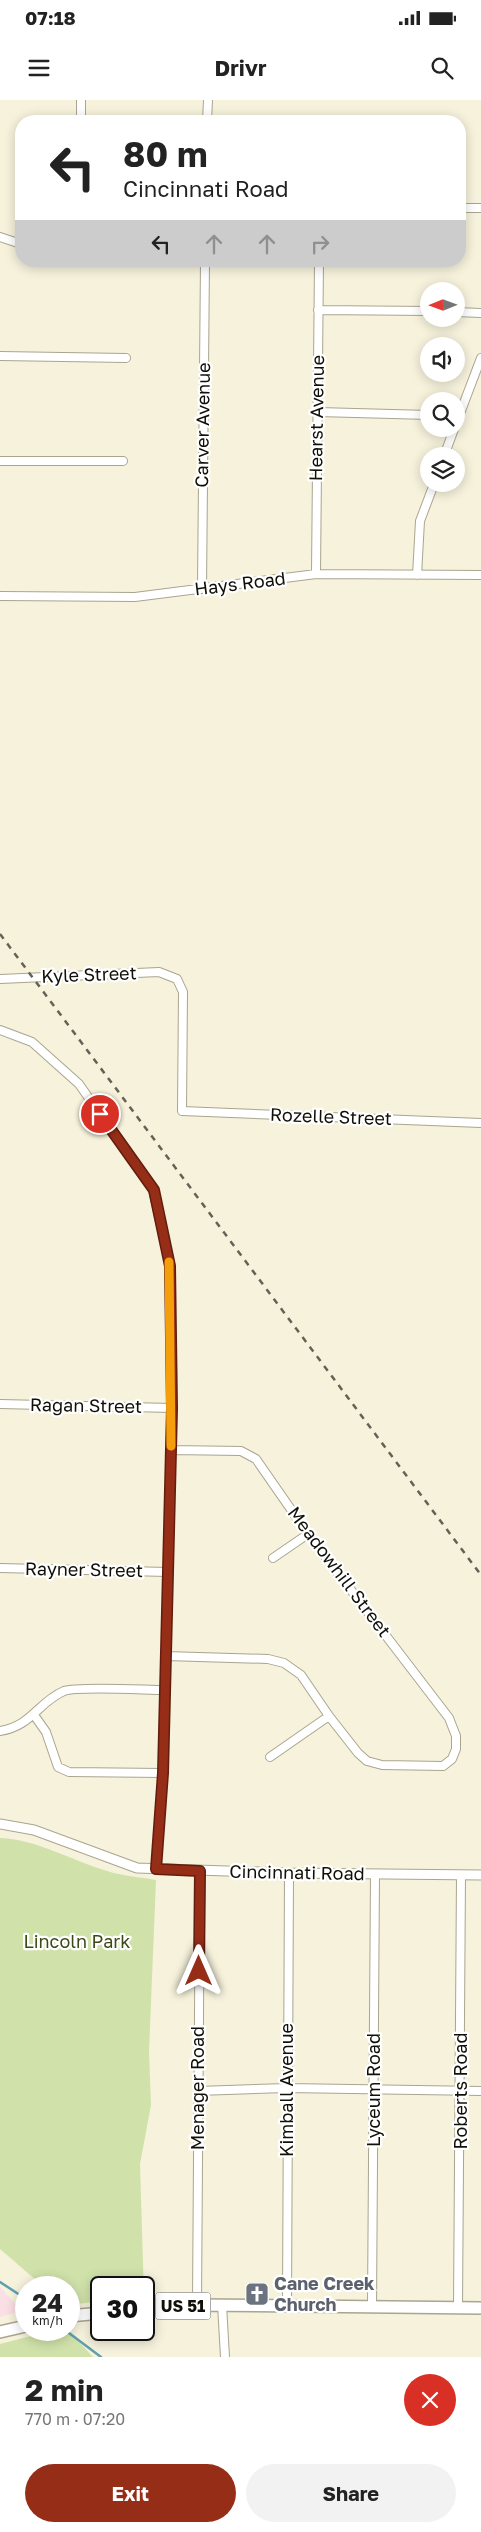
<!DOCTYPE html>
<meta charset="utf-8">
<style>
:root{--surface:#fff;--page:#f2f2f2;--text:#222;--muted:#767676;--accent:#962d17}
body{margin:0;font-family:"Golos Text",sans-serif;background:var(--page);color:var(--text);height:100vh;display:flex;flex-direction:column;font-size:19px;white-space:nowrap}
*{box-sizing:border-box;margin:0}
p{font-size:16px;color:var(--muted)}
.icon{flex:none;width:28px;height:28px;fill:none;stroke:currentColor;stroke-width:2;stroke-linecap:round;stroke-linejoin:round}
.map{position:relative;height:2257px;overflow:hidden}
.side{display:flex;flex-direction:column;background:var(--surface);flex:1}
.side>*{flex:none}
.hud{position:absolute;left:15px;top:15px;width:451px;height:152px;border-radius:20px;box-shadow:0 2px 12px #0003;background:#fff;color:var(--text);overflow:hidden}
.needle{width:32px;rotate:269deg}
.fabs{position:absolute;left:420px;top:182px;display:grid;gap:10px}
.fabs a{display:grid;place-items:center;width:45px;height:45px;border-radius:50%;background:var(--surface);box-shadow:0 2px 12px #0003;font-size:25px}
.speed{position:absolute;left:15px;top:2176px;display:flex;gap:10px;font-size:25px;font-weight:700;text-align:center}
.speed>*{display:grid;place-content:center;width:65px;height:65px;border-radius:50%;background:var(--surface);box-shadow:0 2px 12px #0003;line-height:1}
.speed small{font-size:12px;font-weight:400}
.speed .limit{border:2px solid #111;border-radius:8px;background:#fff;color:#111}
.pin{position:absolute;display:grid;place-items:center;width:42px;height:42px;color:#fff;margin:-21px;border:2px solid #fff;border-radius:50%;box-shadow:0 1px 5px #0007}
.me{position:absolute;width:55px;margin:-28px;rotate:0deg;stroke-linejoin:round;filter:drop-shadow(0 0 4px #0008)}
.turn{display:flex;align-items:center;gap:18px;height:105px;padding:0 25px;font-size:22px}
.turn .icon{width:65px;height:65px;stroke-width:2.5}
.turn b{display:block;font-size:35px;line-height:42px}
.lanes{display:flex;align-items:center;height:48px;padding:0 25px;background:#0003;justify-content:center;gap:25px;direction:ltr}
.lanes .off{opacity:.35}
.round{display:grid;place-items:center;flex:none;width:52px;height:52px;border-radius:26px;background:var(--page)}
.summary{display:flex;align-items:center;justify-content:space-between;height:85px;padding:0 25px}
h1{font-size:30px;font-weight:700;line-height:38px}
.cta{display:flex;gap:10px;margin-top:auto;padding:10px 25px}
.cta a{flex:1;height:58px;border-radius:30px;background:var(--accent);color:#fff;font-size:20px;font-weight:700;line-height:58px;text-align:center}
.cta a+a{background:var(--page);color:var(--text)}
.status{display:flex;justify-content:space-between;align-items:center;height:35px;padding:0 25px;background:var(--surface);direction:ltr}
.status svg{height:14px;fill:currentColor}
header{display:flex;justify-content:space-between;align-items:center;height:65px;padding:0 25px;background:var(--surface);font-size:22px;font-weight:700}
.map>svg:first-child{display:block}
</style>
<div class="status"><b>07:18</b><svg viewBox="0 0 49 12"><path d="M0 12V9h3v3zM5 12V6h3v6zM10 12V3h3v9zM15 12V0h3v12zM26 1h20v11H26zM47 4h2v5h-2z"/></svg></div>
<header><svg class="icon" aria-label="menu" viewBox="0 0 24 24"><path d="M4 6h16M4 12h16M4 18h16"/></svg>Drivr<svg class="icon" aria-label="search" viewBox="0 0 24 24"><circle cx="10" cy="10" r="6"/><path d="M15 15l6 6"/></svg></header>
<div class="map">
<svg width="481" height="2257" viewBox="0 0 481 2257">
<rect width="100%" height="100%" fill="#f6f2dc"/>
<!-- education -->
<path fill="#fae0e5" d="M0 2187 22 2211 0 2217Z"/>
<!-- green -->
<path fill="#d0e2aa" d="M0 1738C39 1740 70 1760 107 1771 122 1776 140 1777 156 1780L149 1952 151 2005 140 2064 144 2197V2188H101V2201L69 2205V2188L44 2187 0 2149Z
M54 2230H68L93 2257H0V2244Z"/>
<g fill="none" stroke-linecap="round" stroke-linejoin="round">
<!-- stream -->
<path stroke="#5fa0af" stroke-width="2.5" d="M0 2182 26 2199
M65 2230 101 2257"/>
<!-- minor casing -->
<g stroke="#a9a590" stroke-width="10">
<path id="minor" d="M81 21V0
M207 21 208 0
M460 108H481
M0 137 21 144
M318 210 429 211
M456 212 481 213
M0 256 126 258
M318 312 429 315
M456 324 481 258
M444 356 454 329
M0 361H123
M316 474 319 161
M417 475 420 421 434 384
M202 489 205 161
M0 496 135 497 316 474 481 475
M0 879 159 872 177 879 183 892 182 1011 481 1023
M0 930 32 942 79 984 153 1090 170 1166 172 1308 168 1472 163 1673 156 1769
M0 1304 172 1308
M273 1458 308 1434
M0 1468 168 1472
M166 1556 268 1559 284 1563 301 1575 329 1616 358 1653 367 1661 382 1665 443 1666 452 1659 456 1649V1636L449 1618 308 1434 256 1359 241 1351 171 1350
M34 1615 46 1632 58 1667 69 1672 163 1673
M0 1631C32 1626 38 1602 64 1591 77 1586 146 1590 164 1590
M270 1657 329 1616
M198 1991 287 1988 481 1991
M197 2205 200 1771
M222 2205 225 2257
M287 2206 289 1773
M372 2207 375 1774
M458 2208 461 1775"/>
</g>
<!-- tertiary casing -->
<g stroke="#a9a590" stroke-width="11">
<path id="tertiary" d="M0 1724 34 1730 137 1768 289 1773 481 1775"/>
</g>
<!-- primary casing -->
<g stroke="#a9a590" stroke-width="14">
<path id="primary" d="M144 2210 197 2205 481 2208
M69 2216 101 2213
M0 2232 26 2226"/>
</g>
<!-- minor -->
<use href="#minor" stroke="#fff" stroke-width="8"/>
<!-- tertiary -->
<use href="#tertiary" stroke="#fff" stroke-width="9"/>
<!-- primary -->
<use href="#primary" stroke="#fff" stroke-width="11"/>
<!-- rail -->
<path stroke="#646255" stroke-width="2.5" stroke-dasharray="6 6" stroke-linecap="butt" d="M0 834 481 1475"/>
</g>
<g fill="none" stroke-linecap="round" stroke-linejoin="round">
<!-- route casing -->
<g stroke="#621d0f" stroke-width="12">
<path id="route" d="M100 1014 154 1090 170 1166 172 1308 168 1472 163 1673 156 1769 200 1771 199 1871"/>
</g>
<!-- route -->
<use href="#route" stroke="#962d17" stroke-width="9"/>
<!-- slow -->
<path stroke="#f59e0b" stroke-width="9" d="M169 1162 171 1346"/>
</g>
<!-- icons -->
<defs>
<g id="church-square" transform="scale(1.25)"><rect x="-9" y="-9" width="18" height="18" rx="4" fill="#6b7280" stroke="#fff"/><path d="M-1.2-6h2.4v3.5h3.3v2.4h-3.3V6h-2.4V-.1h-3.3v-2.4h3.3Z" fill="#fff"/></g>
</defs>
<g fill-rule="evenodd">
<use href="#church-square" x="257" y="2194"/>
</g>
<g text-anchor="middle" stroke-width="4.5" stroke-linejoin="round" paint-order="stroke">
<!-- shield labels -->
<rect fill="#fff" stroke="#585852" stroke-width="1" x="155.5" y="2192.5" width="55" height="27" rx="4"/>
<g font-size="16" font-weight="bold" fill="#111008">
<text x="183" y="2212">US 51</text>
</g>
<!-- street labels -->
<g font-size="18" fill="#111008" stroke="#fff">
<text transform="translate(317 318) rotate(-89)" y="6">Hearst Avenue</text>
<text transform="translate(203 325) rotate(-89)" y="6">Carver Avenue</text>
<text transform="translate(240 484) rotate(-7)" y="6">Hays Road</text>
<text transform="translate(89 875) rotate(-2)" y="6">Kyle Street</text>
<text transform="translate(331 1017) rotate(2)" y="6">Rozelle Street</text>
<text transform="translate(86 1306) rotate(1)" y="6">Ragan Street</text>
<text transform="translate(84 1470) rotate(1)" y="6">Rayner Street</text>
<text transform="translate(339 1472) rotate(53)" y="6">Meadowhill Street</text>
<text transform="translate(297 1773) rotate(1)" y="6">Cincinnati Road</text>
<text transform="translate(198 1988) rotate(-90)" y="6">Menager Road</text>
<text transform="translate(287 1990) rotate(-90)" y="6">Kimball Avenue</text>
<text transform="translate(374 1990) rotate(-90)" y="6">Lyceum Road</text>
<text transform="translate(461 1991) rotate(-90)" y="6">Roberts Road</text>
</g>
<!-- park labels -->
<g font-size="18" fill="#3d4a17" stroke="#fff">
<text x="77" y="1848">Lincoln Park</text>
</g>
<!-- worship labels -->
<g font-size="18" font-weight="bold" fill="#5b616d" stroke="#fff" text-anchor="start">
<text x="274" y="2190">Cane Creek<tspan x="274" dy="21">Church</tspan></text>
</g>
</g>
</svg>
<div class="fabs">
<a><svg class="needle" viewBox="-14 -14 28 28"><path d="M0-13l5 13h-10z" fill="#e53935"/><path d="M0 13l5-13h-10z" fill="#767676"/></svg></a>
<a><svg class="icon" aria-label="sound" viewBox="0 0 24 24"><path d="M4 9h4l5-4v14l-5-4H4zM17 9q2 3 0 6"/></svg></a>
<a><svg class="icon" aria-label="search" viewBox="0 0 24 24"><circle cx="10" cy="10" r="6"/><path d="M15 15l6 6"/></svg></a>
<a><svg class="icon" aria-label="layers" viewBox="0 0 24 24"><path d="M12 4l9 5-9 5-9-5zM3 14l9 5 9-5"/></svg></a>
</div>
<div class="speed"><div>24<small>km/h</small></div><div class="limit">30</div></div>
<div class="pin" style="left:100px;top:1014px;background:#d93025"><svg class="icon" aria-label="arrive" viewBox="0 0 24 24"><path d="M6 21V4h12l-3 4 3 4H6"/></svg></div>
<svg class="me" style="left:199px;top:1871px" viewBox="-20 -20 40 40"><path d="M0-17L14 15 0 8-14 15z" fill="#962d17" stroke="#fff" stroke-width="4"/></svg>
<div class="hud">
<div class="turn"><svg class="icon" aria-label="left" viewBox="0 0 24 24"><path d="M17 20v-9H6M10 6l-5 5 5 5"/></svg><div><b>80 m</b>Cincinnati Road</div></div>
<div class="lanes"><svg class="icon" aria-label="left" viewBox="0 0 24 24"><path d="M17 20v-9H6M10 6l-5 5 5 5"/></svg><svg class="icon off" aria-label="ahead" viewBox="0 0 24 24"><path d="M12 20V5M6 11l6-6 6 6"/></svg><svg class="icon off" aria-label="ahead" viewBox="0 0 24 24"><path d="M12 20V5M6 11l6-6 6 6"/></svg><svg class="icon off" aria-label="right" viewBox="0 0 24 24"><path d="M7 20v-9h11M14 6l5 5-5 5"/></svg></div>
</div>
</div>
<section class="side">
<div class="summary"><div><h1>2 min</h1><p>770 m · 07:20</p></div><a class="round" style="background:#d93025;color:#fff"><svg class="icon" aria-label="close" viewBox="0 0 24 24"><path d="M6 6l12 12M18 6L6 18"/></svg></a></div>
<div class="cta"><a>Exit</a><a>Share</a></div>
</section>
